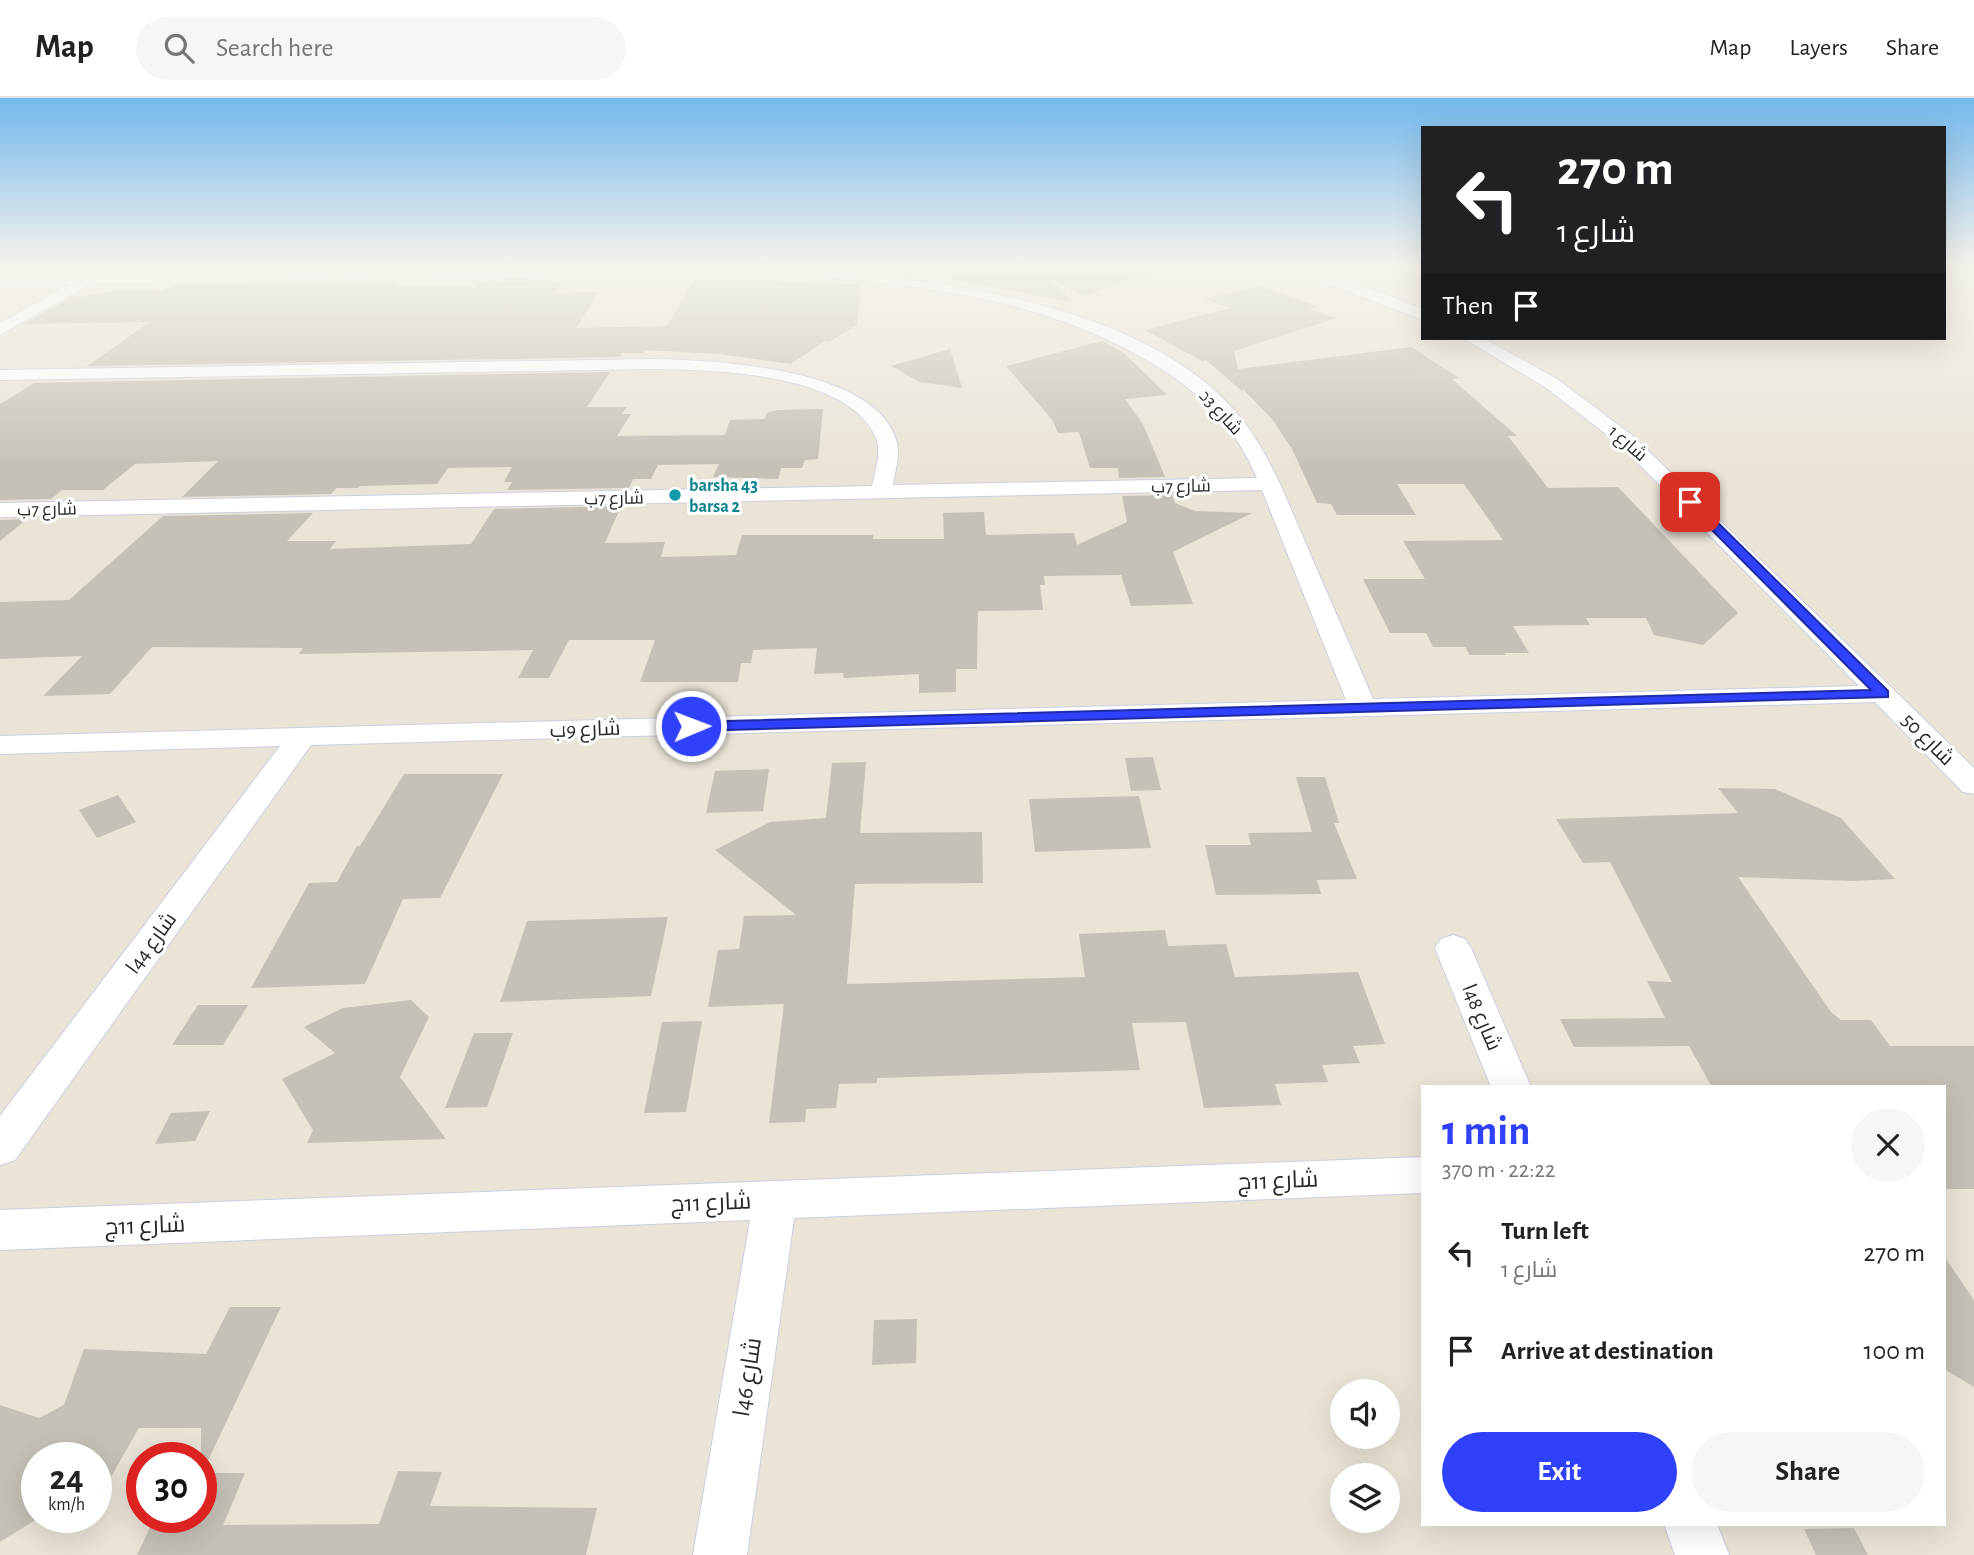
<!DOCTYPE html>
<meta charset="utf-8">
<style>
:root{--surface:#fff;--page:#f6f6f6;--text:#222;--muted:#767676;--line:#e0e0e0;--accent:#3041fe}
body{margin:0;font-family:"Alegreya Sans",Cairo,sans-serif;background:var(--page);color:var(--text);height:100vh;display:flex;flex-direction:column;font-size:26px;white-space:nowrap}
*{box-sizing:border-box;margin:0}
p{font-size:23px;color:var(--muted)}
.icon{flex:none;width:38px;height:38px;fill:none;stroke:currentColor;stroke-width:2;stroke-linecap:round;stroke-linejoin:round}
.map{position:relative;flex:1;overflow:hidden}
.details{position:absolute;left:1421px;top:987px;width:525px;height:441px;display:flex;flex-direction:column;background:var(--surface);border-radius:0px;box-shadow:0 7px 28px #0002}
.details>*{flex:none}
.hud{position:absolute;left:1421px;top:28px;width:525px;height:214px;border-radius:0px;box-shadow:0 7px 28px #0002;background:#202124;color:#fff;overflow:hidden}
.tools{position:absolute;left:1330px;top:1281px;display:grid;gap:14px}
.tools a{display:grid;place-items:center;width:70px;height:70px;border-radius:50%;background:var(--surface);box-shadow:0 7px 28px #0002;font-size:35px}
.speed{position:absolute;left:21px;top:1344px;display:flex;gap:14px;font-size:35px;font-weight:700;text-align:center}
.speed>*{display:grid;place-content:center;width:91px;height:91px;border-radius:50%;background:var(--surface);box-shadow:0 7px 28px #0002;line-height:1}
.speed small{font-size:18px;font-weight:400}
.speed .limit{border:10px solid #d22;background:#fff;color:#111}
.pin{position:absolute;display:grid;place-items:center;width:60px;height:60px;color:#fff;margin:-30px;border-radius:14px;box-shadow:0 4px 10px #0006}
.me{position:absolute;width:77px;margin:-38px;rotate:89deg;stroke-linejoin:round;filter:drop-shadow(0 0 5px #0008)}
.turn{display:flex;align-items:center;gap:24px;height:147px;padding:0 21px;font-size:32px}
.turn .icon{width:91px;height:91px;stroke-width:2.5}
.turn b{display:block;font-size:49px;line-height:60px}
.then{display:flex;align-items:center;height:66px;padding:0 21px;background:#0003;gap:14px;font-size:26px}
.round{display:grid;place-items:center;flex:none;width:74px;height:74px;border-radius:37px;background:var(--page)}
.summary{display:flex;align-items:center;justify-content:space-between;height:119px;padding:0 21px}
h1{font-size:42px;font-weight:700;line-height:52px;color:var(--accent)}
.primary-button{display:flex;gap:14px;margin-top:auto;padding:14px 21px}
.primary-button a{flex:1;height:80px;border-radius:42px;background:var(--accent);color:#fff;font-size:28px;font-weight:700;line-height:80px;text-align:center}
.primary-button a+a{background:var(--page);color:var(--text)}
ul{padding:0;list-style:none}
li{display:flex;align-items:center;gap:21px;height:98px;padding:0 21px}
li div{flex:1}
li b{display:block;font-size:26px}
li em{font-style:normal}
header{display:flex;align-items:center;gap:42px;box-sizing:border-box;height:98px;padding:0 35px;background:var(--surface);border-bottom:2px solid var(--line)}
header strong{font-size:33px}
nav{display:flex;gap:38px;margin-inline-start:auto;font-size:24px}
.search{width:490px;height:63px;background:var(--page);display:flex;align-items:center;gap:18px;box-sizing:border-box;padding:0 24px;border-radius:38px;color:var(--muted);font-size:26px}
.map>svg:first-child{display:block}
</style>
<header>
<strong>Map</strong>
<div class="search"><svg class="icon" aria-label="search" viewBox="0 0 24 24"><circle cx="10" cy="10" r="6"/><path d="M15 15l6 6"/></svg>Search here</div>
<nav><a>Map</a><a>Layers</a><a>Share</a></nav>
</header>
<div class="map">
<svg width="1974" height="1457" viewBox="0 0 1974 1457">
<rect width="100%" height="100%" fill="#eae4d7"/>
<!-- building -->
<path fill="#c5c1b7" d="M205 168H274L266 173H196Z
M954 168H1158L1159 172 1083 198 1049 180 1074 205 953 181Z
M695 181 861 186 857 227 829 244 825 243 791 266 719 256 644 252 643 255H622L620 259 87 268 150 224 24 226 69 201 122 191 163 193 173 187 399 185 395 189H475L480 184 562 183 554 195 599 194 576 230 667 228Z
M1259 188 1320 209 1308 211 1337 220 1234 253 1238 271 1411 249 1459 280 1452 281 1517 338H1508L1548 390 1618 389 1738 515 1703 547 1654 537 1646 520H1586L1590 527 1513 528 1529 555H1504L1506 557H1470L1465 549H1433L1426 535H1390L1363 481H1425L1403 443 1503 442 1464 386H1397L1416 417H1337L1331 406 1317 405 1292 351 1272 321 1242 290 1243 294 1206 262 1202 263 1145 232 1230 210 1204 201Z
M1102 243 1124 255 1167 297 1125 301 1143 326 1165 379 1119 380 1118 370H1090L1079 334 1058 335 1053 323 1006 268Z
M950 251 962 290 920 284 891 268Z
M610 274 587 309H627L622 316H631L617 338 725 337 730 322 765 321 767 315 778 312 823 311 818 361 805 362 802 370H781L778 381 713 379 719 366 658 367 651 381H633L629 390 507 392 512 384H504L512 369 448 370 437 386 360 388 358 390H336L331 396 182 399 218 363 135 366 103 392H62L51 401 0 402V306L34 285Z
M1172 397 1175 405 1195 413 1252 415 1173 454 1193 506 1131 508 1121 477 1044 478 1045 487H1040L1043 512 978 513 977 571H956V594L919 595V576L844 580 843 575 814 576 817 550 753 552 751 565H741L738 584H640L655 542H569L549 580H518L533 552 299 556 303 550 152 549 110 596 43 598 82 558 0 561V504L69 502 163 418 313 415 287 443H336L330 451 471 446 494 411 621 408 605 445 665 444 661 459 736 457 742 437H873V441H944L943 415 984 414 986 437 1074 435 1077 447 1127 424 1122 398Z
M27 421 0 443V422Z
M1153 659 1161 692 1131 693 1125 660Z
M866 664 860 735 982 734 983 785 855 786 847 886 1085 879 1079 836 1165 832 1168 848 1226 846 1235 879 1358 874 1385 946 1353 948 1360 965 1322 967 1328 984 1275 986 1281 1007 1204 1010 1186 924 1132 925 1140 972 877 980V985L839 986 836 1010 806 1011 805 1024 769 1025 784 906 708 909 718 852 739 851 744 818 796 817 715 752 770 724 826 720 832 665Z
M769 671 763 713 706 715 715 673Z
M404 676H503L440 800 403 801 365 886 251 890 309 785 337 784 357 748H360Z
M1296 679H1325L1339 725H1334L1357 781 1317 782 1321 796 1216 797 1205 747H1251L1248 735 1312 734Z
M1718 690 1775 691 1841 720 1895 781 1852 783 1738 779 1831 914 1841 922H1871L1890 948H1974V1091H1944V989H1712L1689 948 1574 949 1560 921 1665 920 1647 883 1672 884 1610 764 1583 765 1556 721 1738 715Z
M118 697 136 724 97 740 79 712Z
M1139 698 1151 750 1035 754 1029 701Z
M668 819 651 898 500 904 527 823Z
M411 902 429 919 400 979 446 1041 307 1045 313 1032 282 981 335 955 304 929 343 910Z
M198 907H248L223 947H172Z
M702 923 686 1014 644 1015 662 924Z
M474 935H513L487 1009 445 1010Z
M210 1013 195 1043 155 1046 171 1015Z
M1944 1158 1974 1202V1289L1944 1271Z
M230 1209H281L202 1375H245L223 1427 379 1426 398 1373 442 1374 430 1408 597 1410 586 1457H137L155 1419H201V1330H139L96 1405V1360H37V1421L0 1444V1307L39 1320 64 1307 84 1251 206 1256Z
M917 1221 916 1265 872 1267 874 1222Z
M1854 1430 1868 1457H1816L1804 1431Z"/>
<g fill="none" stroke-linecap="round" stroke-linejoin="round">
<!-- minor casing -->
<g stroke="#cccee1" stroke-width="2">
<path id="minor" d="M1271 168C1314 164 1382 196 1423 211V222L1347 193 1273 171Z
M783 170C925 179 1156 202 1247 328 1273 364 1288 405 1306 446 1328 498 1351 549 1373 601L1859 588 1619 346 1545 289 1463 240H1483L1557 281 1633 338 1974 670V696L1963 694 1875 604 311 647 15 1062 0 1067V1018L280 648 0 656V638L1346 602 1262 392 0 419V405L872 388C875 374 882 354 876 340 847 273 711 272 649 271L0 282V272L649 261C711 262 878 268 897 345 900 358 895 374 893 387L1257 380C1237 331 1200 294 1155 267 971 155 714 179 507 181 368 183 230 184 92 185L0 237V225L70 186H0V178Z
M1453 837 1465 841 1471 850 1531 989H1491L1435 850 1441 841Z
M1423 1059V1095L794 1120 747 1457H693L750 1122 0 1152V1112Z
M1664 1426H1717L1729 1457H1675Z"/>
</g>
<!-- minor -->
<use href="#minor" fill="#fff" fill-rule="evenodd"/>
</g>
<!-- sky -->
<linearGradient id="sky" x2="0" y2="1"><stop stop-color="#73b8ec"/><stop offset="0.45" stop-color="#f6f3ed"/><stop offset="1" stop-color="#f6f3ed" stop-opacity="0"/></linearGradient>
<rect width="1974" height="372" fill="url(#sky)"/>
<!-- route -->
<path fill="#3041fe" stroke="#1f2aa5" stroke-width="2" d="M1686 401H1694L1888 593V599L691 633 684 628 691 624 1871 592 1686 406Z"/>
<!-- markers -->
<circle fill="#0f9aa8" stroke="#fff" stroke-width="2.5" cx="675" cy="397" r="7"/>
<g text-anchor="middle" stroke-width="6" stroke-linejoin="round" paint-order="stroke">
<!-- far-street labels -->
<g font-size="18" fill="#272727" stroke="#fff">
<text transform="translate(1221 314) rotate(47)" y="6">شارع 3د</text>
<text transform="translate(1628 345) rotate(41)" y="6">شارع 1</text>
<text transform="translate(1181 388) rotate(-1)" y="6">شارع 7ب</text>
<text transform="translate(614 400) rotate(-1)" y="6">شارع 7ب</text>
<text transform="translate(47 411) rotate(-1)" y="6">شارع 7ب</text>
</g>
<!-- far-culture labels -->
<g font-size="18" font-weight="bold" fill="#0d838f" stroke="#fff" text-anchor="start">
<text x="689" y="393">barsha 43<tspan x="689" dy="21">barsa 2</tspan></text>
</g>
<!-- street labels -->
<g font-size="21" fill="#272727" stroke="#fff">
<text transform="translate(585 631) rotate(-2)" y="7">شارع 9ب</text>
<text transform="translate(1928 641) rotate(45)" y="7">شارع 50</text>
<text transform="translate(151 845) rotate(-54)" y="7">شارع 44ا</text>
<text transform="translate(1482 919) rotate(67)" y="7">شارع 48ا</text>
</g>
<!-- near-street labels -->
<g font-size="24" fill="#272727" stroke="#fff">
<text transform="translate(1278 1082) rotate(-2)" y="8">شارع 11ج</text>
<text transform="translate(711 1104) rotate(-2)" y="8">شارع 11ج</text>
<text transform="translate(145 1127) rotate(-2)" y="8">شارع 11ج</text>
<text transform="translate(747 1279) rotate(-81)" y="8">شارع 46ا</text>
</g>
</g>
</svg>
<div class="tools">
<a><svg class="icon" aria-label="sound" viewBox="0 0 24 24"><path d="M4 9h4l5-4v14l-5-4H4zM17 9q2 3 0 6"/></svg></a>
<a><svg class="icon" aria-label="layers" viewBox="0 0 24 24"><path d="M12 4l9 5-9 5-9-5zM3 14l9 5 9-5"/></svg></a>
</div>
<div class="speed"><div>24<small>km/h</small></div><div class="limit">30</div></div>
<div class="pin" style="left:1690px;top:404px;background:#d93025"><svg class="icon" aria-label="arrive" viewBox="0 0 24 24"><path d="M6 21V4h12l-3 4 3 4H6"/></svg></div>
<svg class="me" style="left:691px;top:628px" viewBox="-20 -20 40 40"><circle r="17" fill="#3041fe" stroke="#fff" stroke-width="3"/><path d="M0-11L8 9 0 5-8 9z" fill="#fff"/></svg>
<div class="hud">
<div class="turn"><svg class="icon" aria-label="left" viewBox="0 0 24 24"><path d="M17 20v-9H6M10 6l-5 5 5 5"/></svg><div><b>270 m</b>شارع 1</div></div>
<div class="then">Then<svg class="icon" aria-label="arrive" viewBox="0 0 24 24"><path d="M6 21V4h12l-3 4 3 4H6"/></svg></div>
</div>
<section class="details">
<div class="summary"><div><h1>1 min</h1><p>370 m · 22:22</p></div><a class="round"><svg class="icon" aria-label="close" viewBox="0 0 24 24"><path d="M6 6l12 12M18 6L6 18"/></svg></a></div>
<ul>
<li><svg class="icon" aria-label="left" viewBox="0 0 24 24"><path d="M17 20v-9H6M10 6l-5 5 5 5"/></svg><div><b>Turn left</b><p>شارع 1</p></div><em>270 m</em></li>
<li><svg class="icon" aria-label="arrive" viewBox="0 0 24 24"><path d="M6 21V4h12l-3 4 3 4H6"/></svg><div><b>Arrive at destination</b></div><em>100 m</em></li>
</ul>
<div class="primary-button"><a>Exit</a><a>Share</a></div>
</section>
</div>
